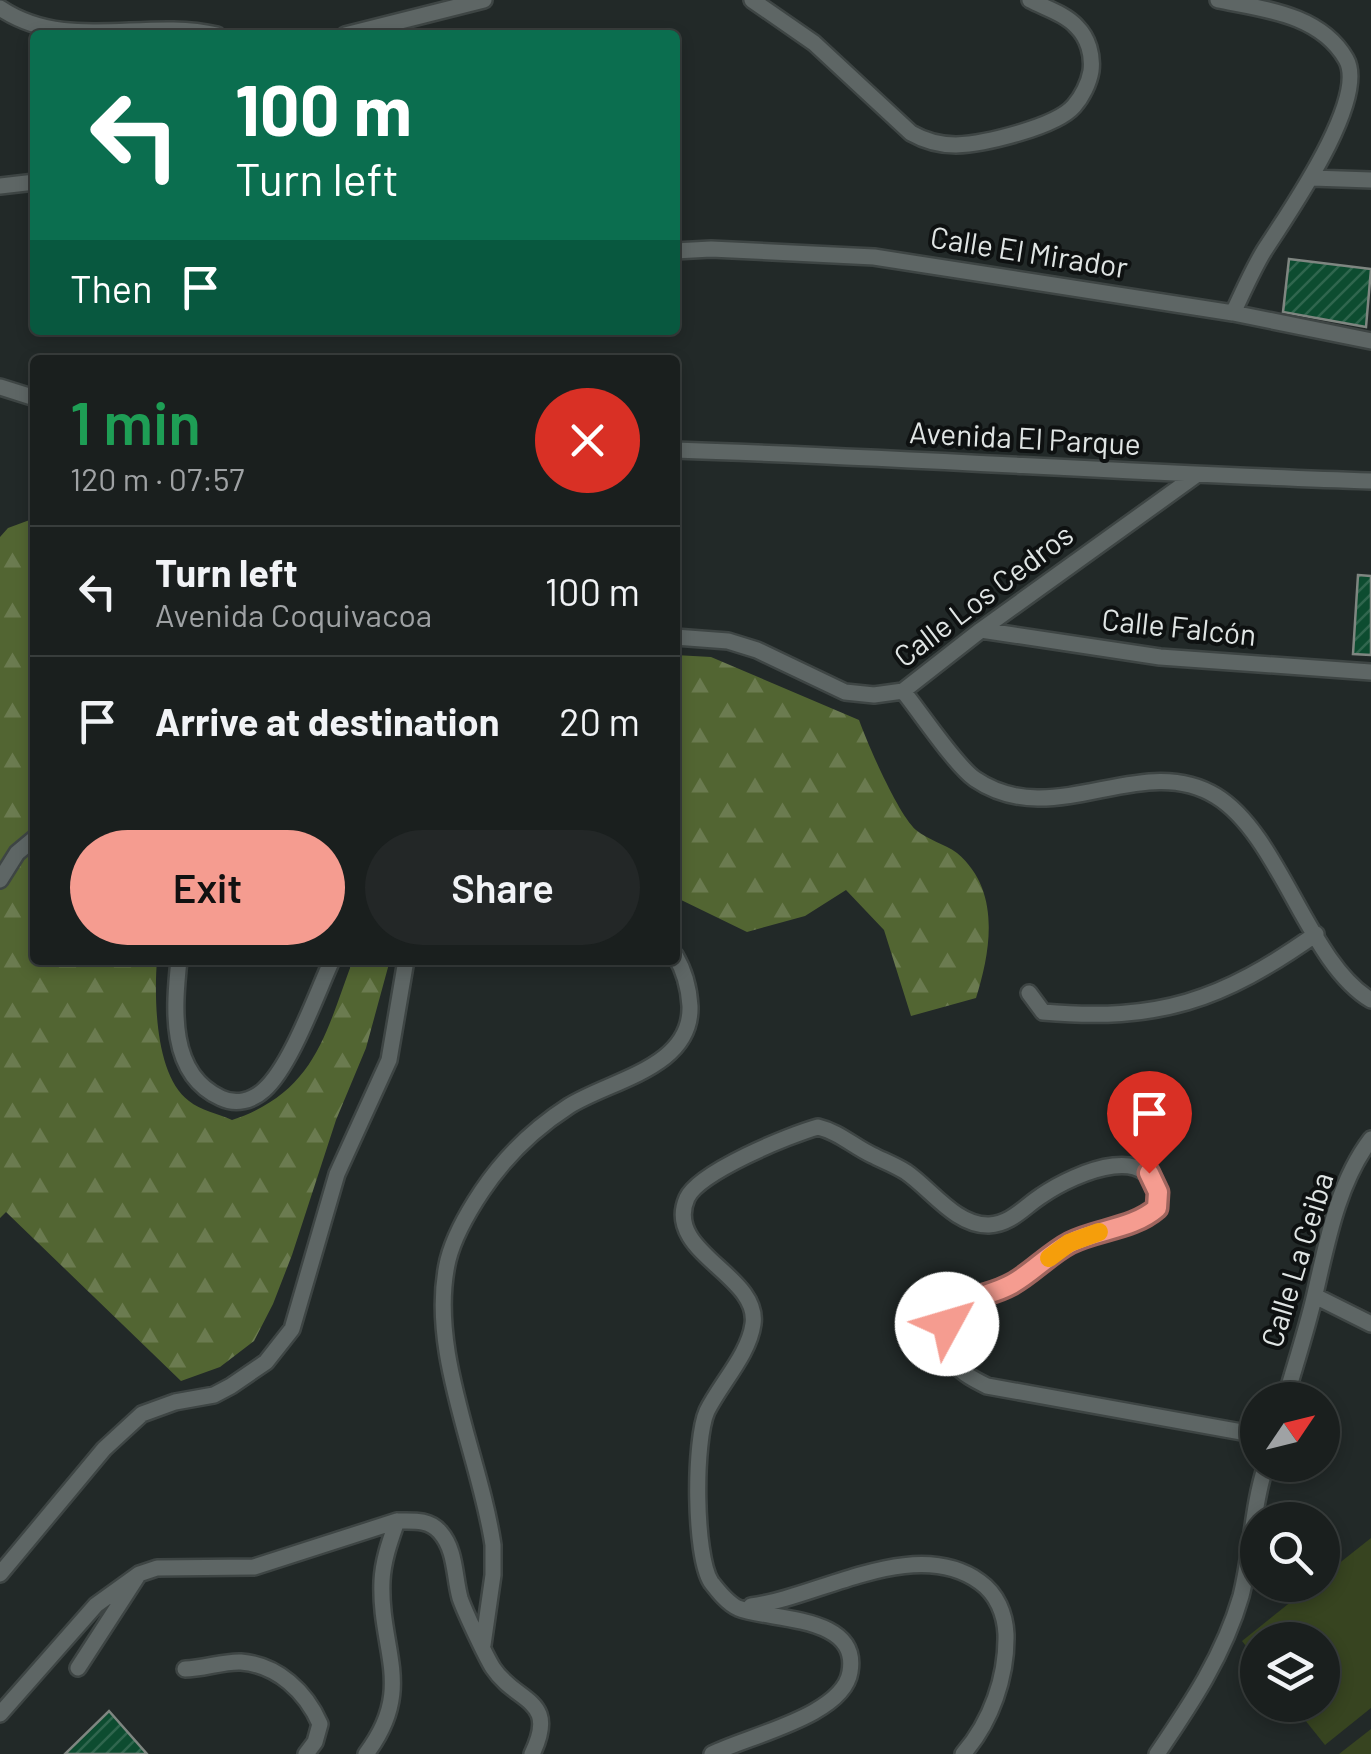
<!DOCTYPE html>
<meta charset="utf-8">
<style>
:root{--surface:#1a1f1e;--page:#232727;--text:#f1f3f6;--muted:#9fa2a4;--line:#383d3c;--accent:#f59c90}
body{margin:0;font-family:Barlow,sans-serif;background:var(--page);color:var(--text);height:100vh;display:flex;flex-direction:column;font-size:38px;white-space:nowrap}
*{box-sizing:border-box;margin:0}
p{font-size:32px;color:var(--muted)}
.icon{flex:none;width:55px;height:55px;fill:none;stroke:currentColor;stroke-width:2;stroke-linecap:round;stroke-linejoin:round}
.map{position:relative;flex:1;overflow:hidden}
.sheet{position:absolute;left:30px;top:355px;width:650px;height:610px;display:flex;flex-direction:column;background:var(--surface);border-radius:10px;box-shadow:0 5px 15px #0003,0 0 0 2px var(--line)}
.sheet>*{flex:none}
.guide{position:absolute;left:30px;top:30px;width:650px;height:305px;border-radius:10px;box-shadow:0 5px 15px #0003,0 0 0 2px var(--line);background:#0b6e4f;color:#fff;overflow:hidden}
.needle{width:65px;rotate:55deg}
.buttons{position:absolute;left:1240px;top:1382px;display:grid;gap:20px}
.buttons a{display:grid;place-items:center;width:100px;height:100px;border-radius:50%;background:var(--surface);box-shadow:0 5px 15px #0003,0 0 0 2px var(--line);font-size:50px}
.pin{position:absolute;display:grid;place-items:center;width:85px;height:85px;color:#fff;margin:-102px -42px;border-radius:50% 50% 50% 0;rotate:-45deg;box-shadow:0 0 10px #0007}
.pin .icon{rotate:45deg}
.me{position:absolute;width:110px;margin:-55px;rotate:51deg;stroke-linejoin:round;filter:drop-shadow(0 0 8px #0008)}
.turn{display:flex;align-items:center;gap:35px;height:210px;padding:0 40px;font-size:45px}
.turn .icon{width:130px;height:130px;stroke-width:2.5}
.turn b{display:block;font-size:70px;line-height:85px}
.then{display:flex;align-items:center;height:95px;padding:0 40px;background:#0003;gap:20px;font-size:38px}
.round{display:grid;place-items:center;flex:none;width:105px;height:105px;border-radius:52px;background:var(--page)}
.head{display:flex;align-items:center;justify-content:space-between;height:170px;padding:0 40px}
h1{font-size:60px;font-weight:600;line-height:75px;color:#1e9e55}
.button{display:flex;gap:20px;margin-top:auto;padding:20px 40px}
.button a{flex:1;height:115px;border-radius:60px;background:var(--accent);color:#111;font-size:40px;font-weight:600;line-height:115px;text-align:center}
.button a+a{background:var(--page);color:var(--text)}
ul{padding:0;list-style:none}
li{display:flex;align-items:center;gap:30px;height:130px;padding:0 40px;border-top:2px solid var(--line)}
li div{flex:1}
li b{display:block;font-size:38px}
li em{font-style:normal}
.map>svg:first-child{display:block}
</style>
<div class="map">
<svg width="1371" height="1754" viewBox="0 0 1371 1754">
<defs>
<pattern id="forest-firs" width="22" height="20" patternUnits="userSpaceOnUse" patternTransform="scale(2.5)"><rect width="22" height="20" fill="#526532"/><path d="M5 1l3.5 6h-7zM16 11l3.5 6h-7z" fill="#6b7b50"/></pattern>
<pattern id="building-hatch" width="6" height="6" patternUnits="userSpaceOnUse" patternTransform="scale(2.5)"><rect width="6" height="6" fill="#0d4c30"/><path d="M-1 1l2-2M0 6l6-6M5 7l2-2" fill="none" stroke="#30664e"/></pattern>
</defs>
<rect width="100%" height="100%" fill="#222928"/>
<!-- forest -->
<path fill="url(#forest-firs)" d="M35 518V960H157C154 998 155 1076 189 1101 200 1110 219 1114 232 1120 315 1092 325 1035 353 960H390L366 1048 336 1120 292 1255 273 1304 254 1341 220 1367 181 1381 6 1212 0 1218V537L8 528Z
M675 655 711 657 859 720C868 745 898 814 916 830 928 840 945 844 957 853 1001 890 991 950 976 998L911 1016 884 930 846 890 805 916 747 932 675 897Z"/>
<!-- park -->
<path fill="#374420" d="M1371 1538V1708L1325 1745 1293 1705H1322V1640H1258L1257 1660 1242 1641 1312 1585H1322L1323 1576Z
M1371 1729V1754H1339Z"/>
<!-- building -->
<path fill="url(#building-hatch)" stroke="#7f8681" stroke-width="2.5" d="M1289 259 1371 269 1366 327 1283 312Z
M1358 575 1371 576V655L1353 654Z
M109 1711 147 1754H65Z"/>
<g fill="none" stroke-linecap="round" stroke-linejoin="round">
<!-- minor casing -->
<g stroke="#3e4544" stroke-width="20">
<path id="minor" d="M752 0 814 43 911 133C925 141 939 145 956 145 984 144 1056 127 1074 106 1082 97 1089 83 1091 71 1093 55 1088 38 1077 27 1066 14 1045 8 1030 0
M1218 0C1263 9 1320 14 1346 59 1369 99 1287 215 1264 251 1252 271 1243 292 1233 313
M0 8C67 53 144 18 217 35
M345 35 484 0
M1312 178 1371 180
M0 186 35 182
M675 251 711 249 874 257 1233 313 1371 341
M0 387 35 398
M675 450C907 457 1139 474 1371 481
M981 630 1160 657 1371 672
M675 637 728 641 757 650 845 692 874 695 903 691 981 630 1195 476
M903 691C920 712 956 766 975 779 1054 833 1141 750 1216 796 1280 835 1308 963 1371 1000
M0 880 17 853 35 838
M179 960C174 1008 168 1074 221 1098 236 1105 252 1101 264 1090 291 1066 316 995 332 960
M1029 993 1043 1012C1159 1022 1221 1001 1316 934
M1315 1296 1371 1324
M1285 1400C1295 1365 1307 1329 1315 1294 1327 1242 1338 1182 1371 1139
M0 1574 104 1449 142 1414 175 1402 214 1395 231 1386 266 1362 292 1329 337 1174 389 1060 406 960
M751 1606C820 1597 915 1535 980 1582 997 1594 1005 1614 1006 1634 1007 1677 991 1722 963 1754
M483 1645 493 1575V1545C480 1455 427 1350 448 1260 454 1236 468 1212 482 1191 504 1158 535 1128 569 1106 610 1080 692 1068 690 1006 689 987 685 972 675 955
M78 1668 137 1577
M185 1669C203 1669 224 1661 241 1662 278 1665 306 1692 320 1724L315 1742 306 1754
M0 1714 96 1605 139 1574 157 1568 254 1567 397 1521C413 1521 429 1519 440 1532 456 1550 454 1576 460 1598 464 1610 486 1657 493 1668 517 1704 559 1698 532 1754
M366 1754C416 1688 379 1650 382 1581 383 1560 390 1541 397 1521
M712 1754C747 1736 843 1716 850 1672 860 1614 769 1621 738 1608 727 1603 718 1591 711 1582 694 1555 694 1440 707 1411 721 1383 749 1354 753 1324 760 1275 663 1252 687 1198 699 1172 789 1135 818 1127 839 1132 853 1146 872 1155 884 1161 895 1165 906 1172 931 1189 956 1226 989 1225 1011 1224 1024 1207 1041 1196 1076 1172 1160 1136 1157 1208 1133 1228 1099 1229 1071 1243 1051 1252 1034 1271 1014 1283 1000 1291 984 1290 970 1297 946 1310 938 1343 955 1364 963 1374 975 1380 987 1386L1258 1435
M1157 1754C1191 1704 1224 1655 1241 1596 1252 1553 1252 1507 1266 1465"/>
</g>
<!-- minor -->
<use href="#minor" stroke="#5e6665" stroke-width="15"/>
</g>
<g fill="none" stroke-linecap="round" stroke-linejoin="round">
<!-- route casing -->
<g stroke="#9f655e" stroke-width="25">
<path id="route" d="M947 1324C967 1291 983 1300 1012 1284 1032 1273 1049 1254 1070 1243 1098 1229 1133 1229 1157 1208L1158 1192 1149 1173"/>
</g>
<!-- route -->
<use href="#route" stroke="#f59c90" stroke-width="18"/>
<!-- slow -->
<path stroke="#f59e0b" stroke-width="18" d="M1049 1258 1069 1243 1099 1232"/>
</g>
<g text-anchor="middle" stroke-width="8" stroke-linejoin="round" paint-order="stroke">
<!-- street labels -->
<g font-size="30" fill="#e0e5e4" stroke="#0e1111">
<text transform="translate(1029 253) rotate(9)" y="10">Calle El Mirador</text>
<text transform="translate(1025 439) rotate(3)" y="10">Avenida El Parque</text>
<text transform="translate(984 596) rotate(-37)" y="10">Calle Los Cedros</text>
<text transform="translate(1179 628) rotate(6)" y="10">Calle Falcón</text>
<text transform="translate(1298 1260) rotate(-73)" y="10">Calle La Ceiba</text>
</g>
</g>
</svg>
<div class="buttons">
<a><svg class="needle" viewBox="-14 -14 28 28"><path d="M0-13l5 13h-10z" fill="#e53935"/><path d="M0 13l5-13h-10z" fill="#9fa2a4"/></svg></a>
<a><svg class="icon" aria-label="search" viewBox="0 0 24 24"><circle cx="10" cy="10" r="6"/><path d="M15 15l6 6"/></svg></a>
<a><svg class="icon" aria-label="layers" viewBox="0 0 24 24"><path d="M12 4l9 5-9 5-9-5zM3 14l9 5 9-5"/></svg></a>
</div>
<div class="pin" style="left:1149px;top:1173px;background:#d93025"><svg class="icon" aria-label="arrive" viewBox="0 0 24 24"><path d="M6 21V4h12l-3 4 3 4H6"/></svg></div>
<svg class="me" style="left:947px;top:1324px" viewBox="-20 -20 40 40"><circle r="19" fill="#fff"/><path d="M0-13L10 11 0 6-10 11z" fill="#f59c90"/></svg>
<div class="guide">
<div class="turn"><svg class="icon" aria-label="left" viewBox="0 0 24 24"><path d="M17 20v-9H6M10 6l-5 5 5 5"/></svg><div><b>100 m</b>Turn left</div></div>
<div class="then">Then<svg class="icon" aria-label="arrive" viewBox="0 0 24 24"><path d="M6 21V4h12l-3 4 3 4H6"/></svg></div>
</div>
<section class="sheet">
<div class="head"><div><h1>1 min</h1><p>120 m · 07:57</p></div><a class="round" style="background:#d93025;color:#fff"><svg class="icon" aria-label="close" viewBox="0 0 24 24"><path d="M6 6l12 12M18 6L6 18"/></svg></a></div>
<ul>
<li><svg class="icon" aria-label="left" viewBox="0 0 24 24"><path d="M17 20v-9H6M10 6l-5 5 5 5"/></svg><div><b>Turn left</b><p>Avenida Coquivacoa</p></div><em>100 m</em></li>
<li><svg class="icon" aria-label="arrive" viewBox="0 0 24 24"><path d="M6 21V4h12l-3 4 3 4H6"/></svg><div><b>Arrive at destination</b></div><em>20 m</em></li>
</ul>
<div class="button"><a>Exit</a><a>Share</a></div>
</section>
</div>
